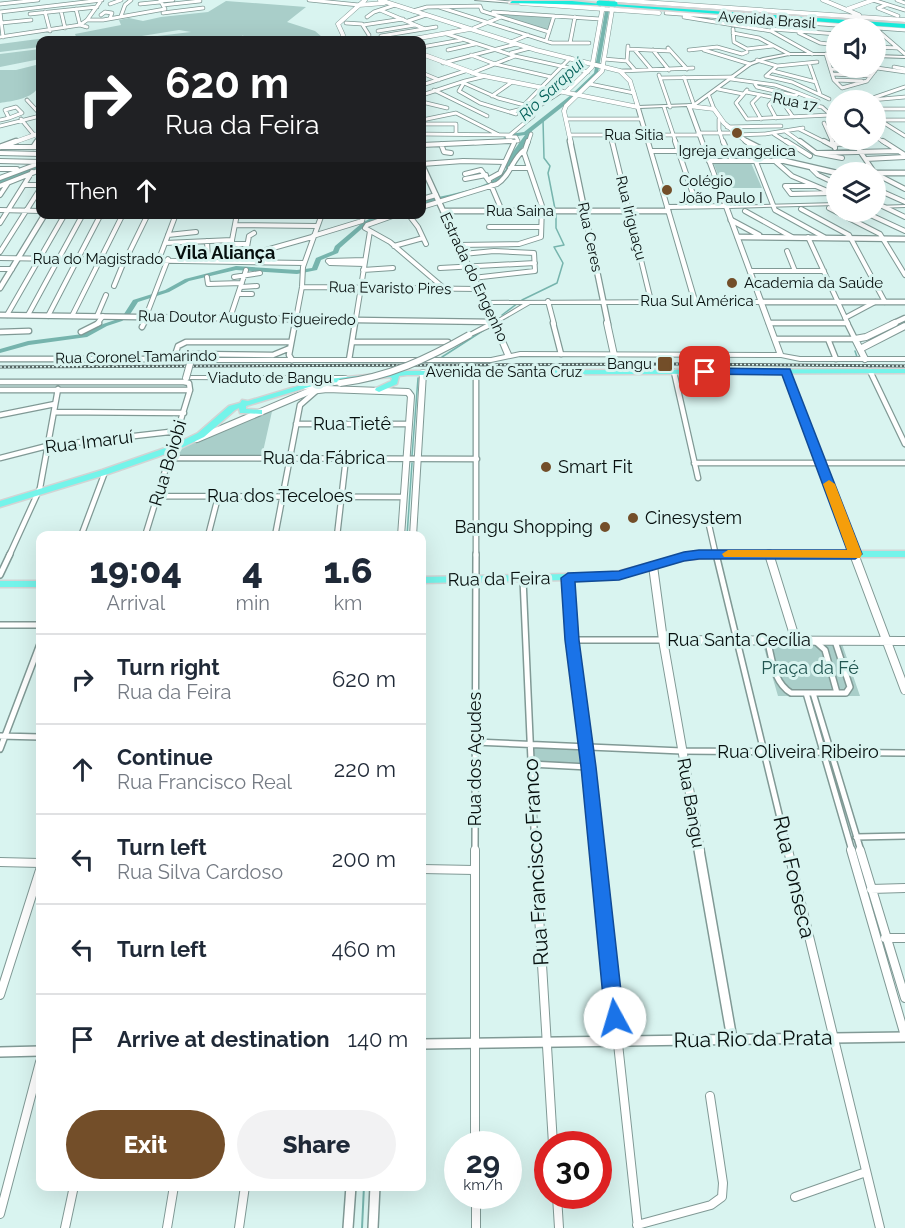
<!DOCTYPE html>
<meta charset="utf-8">
<style>
:root{--surface:#fff;--page:#f2f2f3;--text:#1f2937;--muted:#747a83;--line:#e0e1e3;--accent:#734e29}
body{margin:0;font-family:Raleway,sans-serif;background:var(--page);color:var(--text);height:100vh;display:flex;flex-direction:column;font-size:22px;white-space:nowrap}
*{box-sizing:border-box;margin:0}
p{font-size:20px;color:var(--muted)}
.icon{flex:none;width:33px;height:33px;fill:none;stroke:currentColor;stroke-width:2;stroke-linecap:round;stroke-linejoin:round}
.map{position:relative;flex:1;overflow:hidden}
.panel{position:absolute;left:36px;top:531px;width:390px;height:660px;display:flex;flex-direction:column;background:var(--surface);border-radius:12px;box-shadow:0 6px 24px #0002}
.panel>*{flex:none}
.guide{position:absolute;left:36px;top:36px;width:390px;height:183px;border-radius:12px;box-shadow:0 6px 24px #0002;background:#202124;color:#fff;overflow:hidden}
.controls{position:absolute;left:826px;top:18px;display:grid;gap:12px}
.controls a{display:grid;place-items:center;width:60px;height:60px;border-radius:50%;background:var(--surface);box-shadow:0 6px 24px #0002;font-size:30px}
.speed{position:absolute;left:444px;top:1131px;display:flex;gap:12px;font-size:30px;font-weight:700;text-align:center}
.speed>*{display:grid;place-content:center;width:78px;height:78px;border-radius:50%;background:var(--surface);box-shadow:0 6px 24px #0002;line-height:1}
.speed small{font-size:15px;font-weight:400}
.speed .limit{border:9px solid #d22;background:#fff;color:#111}
.pin{position:absolute;display:grid;place-items:center;width:51px;height:51px;color:#fff;margin:-26px;border-radius:12px;box-shadow:0 3px 9px #0006}
.me{position:absolute;width:66px;margin:-33px;rotate:354deg;stroke-linejoin:round;filter:drop-shadow(0 0 4px #0008)}
.turn{display:flex;align-items:center;gap:21px;height:126px;padding:0 30px;font-size:27px}
.turn .icon{width:78px;height:78px;stroke-width:2.5}
.turn b{display:block;font-size:42px;line-height:51px}
.then{display:flex;align-items:center;height:57px;padding:0 30px;background:#0003;gap:12px;font-size:22px}
.eta{display:flex;justify-content:space-evenly;align-items:center;height:102px;text-align:center}
.eta b{font-size:36px;font-weight:800;line-height:42px}
.cta{display:flex;gap:12px;margin-top:auto;padding:12px 30px}
.cta a{flex:1;height:69px;border-radius:36px;background:var(--accent);color:#fff;font-size:24px;font-weight:800;line-height:69px;text-align:center}
.cta a+a{background:var(--page);color:var(--text)}
ul{padding:0;list-style:none}
li{display:flex;align-items:center;gap:18px;height:90px;padding:0 30px;border-top:2px solid var(--line)}
li div{flex:1}
li b{display:block;font-size:22px}
li em{font-style:normal}
.map>svg:first-child{display:block}
</style>
<div class="map">
<svg width="905" height="1228" viewBox="0 0 905 1228">
<rect width="100%" height="100%" fill="#d9f4f0"/>
<!-- green -->
<path fill="#a9cec9" d="M226 1 306 7 287 22 315 31 322 37 250 40 242 35 246 40H124L191 32 179 30 117 40H65L77 39 75 34 121 25 119 20 129 18 143 21 161 17 208 12Z
M482 11 554 16 549 32Z
M38 39 58 40H40V47L0 52V44Z
M40 49V59L0 67V54Z
M40 64V89H37C30 99 12 101 0 103V70H16Z
M713 162 751 163 762 188H723Z
M273 407 262 456 182 457 176 453 183 446Z
M762 641H841L860 696H778Z
M529 745 586 747 588 767 530 764Z"/>
<g fill="none" stroke-linecap="round" stroke-linejoin="round">
<!-- stream-far1 -->
<path stroke="#76b4ad" stroke-width="1.5" d="M543 120 544 158 550 166 548 173 555 209
M502 315 522 300 557 283 563 263 554 247 564 245 556 228V213
M873 339 905 322
M855 351 857 357
M442 357 484 330
M412 456 418 378
M407 536 412 463"/>
<!-- stream -->
<path stroke="#76b4ad" stroke-width="2" d="M362 1228 364 1186"/>
<!-- river -->
<path fill="#76b4ad" fill-rule="evenodd" d="M607 0H611L598 73 575 97 532 131 529 139 510 164 512 169 506 177 486 187 422 205V201C446 194 491 190 506 169L504 164 525 135 505 138 503 137V135L524 132 571 95 594 73Z
M40 164V168L0 184V180Z
M378 214H388L366 225 340 248 338 253 321 260 317 270 297 274 236 270 189 281 169 292 138 302 129 316 122 321 107 326 87 337 29 345 0 353V349L28 341 83 334 103 324 118 319 124 314 133 300 165 290 185 279 236 266 297 270 312 268 316 258 333 251 335 246 362 223Z"/>
<!-- minor-far4 casing -->
<g stroke="#809995" stroke-width="4.5">
<path id="minor-far4" d="M309 0 359 5
M873 0 905 10
M897 0 905 3
M160 1 173 0
M0 4 38 0
M110 4 121 0
M140 4 160 2
M163 5 200 1
M886 5 878 8 898 16
M439 7 552 43H589
M76 9 80 25 87 27
M380 10 425 29
M61 11 65 28
M413 11 427 7 480 6 482 11 549 32
M0 12 102 0
M0 12 3 37
M45 12 50 31
M493 12 600 19
M163 13 203 8
M666 13 905 30
M30 14 97 7
M101 15 105 12 112 13 110 18
M121 16 125 5 131 0
M367 17 374 12 395 5
M684 17 771 31 812 54
M87 20H103L165 9 160 0
M408 21 426 15
M1 23 31 20
M346 23 362 24 369 35 368 40
M363 25 403 19
M474 28 501 17
M733 29 734 42 747 49 773 46
M772 29 837 34
M876 29 905 54
M378 31 415 25
M733 33 759 38 789 54
M799 33 820 43 837 45
M447 34 515 56 588 72
M0 37 80 25 87 20 100 2
M385 40 381 36 436 27
M546 41 554 16
M511 42 528 35
M570 43 575 17
M628 46 627 61 634 69
M422 47 461 40
M876 47 898 48
M668 48 687 69
M628 49 670 51
M448 50 475 44
M635 50 651 69
M653 50 669 70
M689 50 717 47 742 54 747 52
M704 50 750 64
M511 53 530 48
M826 54 834 80 842 88 867 81 877 68 876 65
M471 55 495 64 551 77
M604 59 627 61
M757 60 777 66
M443 63 516 44
M809 63 820 94
M894 67 905 69
M877 68 905 72
M831 69 875 71
M620 71 693 68
M773 71 816 82
M422 73 439 80
M472 73 515 56
M832 74 871 76
M659 75 670 107
M486 76 465 81 459 91 480 103 516 114
M766 76 792 82 829 99
M766 76 777 66 817 62
M684 77 694 105
M660 78 733 77
M731 79 775 85 798 93 794 98
M834 80 862 81
M464 83 498 98 532 107
M590 84 634 93
M755 84 757 87 796 96
M422 85 465 71
M718 89 743 94
M434 90 487 116
M746 92 822 107 831 115 747 119 736 103 747 90
M798 93 818 101
M422 95 465 81
M760 95 752 103 761 119
M492 96 512 82
M709 96 714 109
M775 98 769 105 776 118
M27 100 40 114
M867 100 905 87
M871 100 905 97
M789 101 786 107 793 117
M422 102 447 108
M525 104 570 58
M16 107 22 113 9 118 5 110Z
M664 107 676 143
M876 109H905
M510 112 542 104 562 91
M876 114 881 121 905 136
M21 119 34 135
M566 119H641
M719 119V129L723 143
M0 120 9 118
M881 120H905
M824 123 833 143
M0 126 40 116
M727 127 781 126
M799 129 827 143
M785 131 802 143
M698 133H732
M422 134 510 135 533 116 529 107
M456 134V124H425L422 120 456 113 499 135
M774 134 788 143
M569 135H699
M610 135 612 143
M736 135 765 134 803 128
M507 137H516L518 141
M876 137 885 143
M852 140 854 143
M36 143 40 137
M475 143 518 141
M528 143 531 134"/>
</g>
<!-- minor-far3 casing -->
<g stroke="#809995" stroke-width="6">
<path id="minor-far3" d="M612 141 651 301
M675 141 697 206
M723 141 732 161
M786 141 810 156
M800 141 816 153 842 158
M824 141 835 147
M832 141 835 148
M853 141 874 172
M883 141 905 155
M441 144 444 152 451 153
M749 144 775 210 824 237
M835 144 855 143
M422 145 511 141
M1 147H40
M33 147 37 141
M652 151H679
M0 153 40 154
M816 153 898 151
M866 159 905 157
M0 161 39 162
M709 161H786
M776 162 792 176 837 195
M422 164 463 161 505 162
M510 168H529
M0 169H17
M812 169 818 175 837 184
M465 174 481 170 489 181
M876 174 905 189
M0 178 40 163
M465 179 486 175
M489 179 500 173 514 143
M25 185H40
M491 185 502 211
M0 186 40 170
M814 186H785L791 194 831 193
M876 189 905 202
M0 195 8 183
M422 199 436 195
M876 203 905 217
M422 207 497 184C511 175 512 159 524 150
M667 207 726 206
M829 208 880 234 905 275
M801 209 849 235 885 302
M0 210 40 211
M745 211 792 237
M864 212 905 231
M357 214 361 217 373 214
M398 214 367 225 365 228 390 242 445 289
M408 214 418 227 426 244
M323 215 336 214
M0 223 32 172
M235 225 317 226
M489 227H540
M168 235 196 232
M313 236 362 221 363 217
M808 237 848 324
M232 240 237 214
M232 240V244H247
M207 241 208 260
M165 243 232 240
M458 245 519 244 541 237 542 206 524 153 528 141
M394 246 423 238
M787 251 795 271
M0 252 40 189
M463 254 494 251 534 253 535 271 473 278
M245 256 312 237
M0 258 304 263
M245 258 249 236 254 233
M126 259 148 214
M159 259 176 214
M364 264 330 263 328 261 365 260
M440 268 535 263
M0 269H12
M363 270 393 268
M750 271H824
M207 277 208 284 242 283
M234 277 260 273
M114 286 125 259
M241 287 257 286
M302 287 479 289
M238 294H252
M548 301 554 324
M7 315 65 214
M28 315 83 214
M48 316 101 214
M72 316 123 214
M97 316 106 295
M230 318 246 270
M845 318 875 302
M769 323H847
M97 324 103 316
M143 324 168 259
M295 324 302 287 303 267 322 214
M355 324 370 231"/>
</g>
<!-- minor-far2 casing -->
<g stroke="#809995" stroke-width="7">
<path id="minor-far2" d="M553 323 561 354
M769 323H847
M142 327 144 323
M0 332 29 331
M81 332 99 323
M775 339H855L847 323
M828 339 836 359
M352 342H448
M174 358 178 346 186 342H291
M0 359H164L193 354 273 355 290 348
M292 360 289 355 295 323
M349 360 355 323
M870 371 905 444
M674 372 698 478
M0 382H184L189 383 190 390H0
M54 412 184 413
M0 415 55 404
M296 424H409
M0 458 47 446 178 431
M171 458 477 459
M694 463H905
M157 496 403 497
M709 525 716 556
M81 536 105 472
M145 536 190 390
M208 536 218 497
M275 536 300 405 316 391
M337 536 346 458
M9 556 40 488 58 389
M476 556V373"/>
</g>
<!-- minor-far1 casing -->
<g stroke="#809995" stroke-width="8">
<path id="minor-far1" d="M716 554 788 851
M0 575 10 554
M568 578 572 640 597 851
M523 579 535 851
M0 625H40
M572 640H663
M774 641 769 647C773 665 775 683 791 693H846L850 687 835 641
M815 641 825 650 837 693
M806 693 852 851
M813 693 861 851
M0 736 40 737
M475 742 682 751 905 753
M0 749 40 644
M530 764 588 767
M856 837 905 836
M475 851 476 554"/>
</g>
<!-- minor casing -->
<g stroke="#809995" stroke-width="10">
<path id="minor" d="M535 850 553 1144
M597 850 638 1228
M788 850 880 1228
M851 850 905 1036
M860 850 905 998
M0 862 40 863
M422 869 474 870
M871 889 905 888
M885 938H905
M0 995 40 870
M475 1144V850
M476 1196V1228
M557 1196 559 1228
M795 1197 866 1172
M0 1214 40 1062
M637 1225 711 1205 722 1197 723 1183 710 1096
M65 1228 74 1186
M167 1228 174 1186
M239 1228 245 1186"/>
</g>
<!-- tertiary-far4 casing -->
<g stroke="#809995" stroke-width="5">
<path id="tertiary-far4" d="M380 0 536 50 620 71 630 81 638 107 479 75 422 54
M614 0 905 20
M823 0 859 15
M521 3 659 13
M359 5 384 3
M848 9 873 0
M342 40 343 35 338 24 365 0
M408 40 470 29
M566 92 592 67 604 0
M689 106 714 109 724 123 748 143
M12 143 40 133
M571 143 564 111 566 106 602 71 612 10 611 0"/>
</g>
<!-- tertiary-far3 casing -->
<g stroke="#809995" stroke-width="7">
<path id="tertiary-far3" d="M570 141 608 324
M746 141 785 161 837 173
M0 147 16 141
M422 165 494 322
M876 173H905
M443 211H668
M731 220 759 235
M738 237 905 239
M0 288 45 214
M761 302H905
M0 315 494 322
M892 324 905 318"/>
</g>
<!-- tertiary-far2 casing -->
<g stroke="#809995" stroke-width="8">
<path id="tertiary-far2" d="M607 323 614 355
M860 349 905 326
M865 359 855 339 866 337 895 323
M786 372 855 556
M197 439 310 391 327 389 408 392 411 396 401 536
M413 536 423 373"/>
</g>
<!-- tertiary-far1 casing -->
<g stroke="#809995" stroke-width="10">
<path id="tertiary-far1" d="M769 554 796 641
M854 554 905 690
M653 566 663 640 700 851
M663 640 905 641"/>
</g>
<!-- tertiary casing -->
<g stroke="#809995" stroke-width="12">
<path id="tertiary" d="M699 850 732 1039
M422 1044 905 1037
M0 1052 40 1051
M348 1228 351 1186
M373 1228 375 1186"/>
</g>
<!-- secondary casing -->
<g stroke="#809995" stroke-width="2">
<path id="secondary" d="M475 0H495L514 2 512 3Z
M789 53H837V55H789L765 60 751 65 695 106H691L728 206 837 203V205L729 208 783 354 800 357H905V361H800L781 357 520 356 491 362H191L188 360 191 358H491L505 355 493 326 471 336 469 337 466 335 492 321 500 318 523 304H484L482 303V301L692 300 636 107 638 106 693 104 749 63 763 58ZM687 106 758 300H697L640 108ZM530 304H759L777 353 520 352 511 354 497 323Z
M876 55 905 56V58L876 57Z
M905 205V207L876 208V206Z
M186 376H346L349 378 346 380 184 379 183 378Z
M340 381 343 383 342 384 305 389 302 387 305 385Z"/>
</g>
<!-- primary casing -->
<g stroke="#d2d4d4" stroke-width="3">
<path id="primary" d="M905 369V373L407 375 399 376 397 384 379 392 375 390 376 388 391 381 392 378 390 377 319 384 246 406V409L262 410V414L243 413H240L239 408 235 410 204 437 177 450 108 474 0 507V501L102 470 171 446 198 433 229 406 240 403 242 400 248 401 318 380 407 371Z
M717 551H905V557H717L684 560 613 579 422 583V577L613 573 684 554Z
M0 581H40V587H0Z"/>
</g>
<!-- motorway casing -->
<g stroke="#d2d4d4" stroke-width="4">
<path id="motorway" d="M512 1H572L601 4 599 5 510 3Z
M612 4 905 24V28L614 6Z"/>
</g>
<!-- minor-far4 -->
<use href="#minor-far4" stroke="#fff" stroke-width="3"/>
<!-- minor-far3 -->
<use href="#minor-far3" stroke="#fff" stroke-width="4"/>
<!-- minor-far2 -->
<use href="#minor-far2" stroke="#fff" stroke-width="4.5"/>
<!-- minor-far1 -->
<use href="#minor-far1" stroke="#fff" stroke-width="5"/>
<!-- minor -->
<use href="#minor" stroke="#fff" stroke-width="8"/>
<!-- tertiary-far4 -->
<use href="#tertiary-far4" stroke="#fff" stroke-width="4"/>
<!-- tertiary-far3 -->
<use href="#tertiary-far3" stroke="#fff" stroke-width="4.5"/>
<!-- tertiary-far2 -->
<use href="#tertiary-far2" stroke="#fff" stroke-width="6"/>
<!-- tertiary-far1 -->
<use href="#tertiary-far1" stroke="#fff" stroke-width="8"/>
<!-- tertiary -->
<use href="#tertiary" stroke="#fff" stroke-width="9"/>
<!-- secondary -->
<use href="#secondary" fill="#fff" fill-rule="evenodd"/>
<!-- primary -->
<use href="#primary" fill="#74f4ea" fill-rule="evenodd"/>
<!-- motorway -->
<use href="#motorway" fill="#18ecdc" fill-rule="evenodd"/>
<!-- rail casing -->
<g stroke="#576765" stroke-width="3">
<path id="rail" d="M0 367 677 364 905 366"/>
</g>
<!-- rail -->
<use href="#rail" stroke="#d9f4f0" stroke-width="1.5" stroke-dasharray="2" stroke-linecap="butt"/>
<!-- secondary-bridge casing -->
<g stroke="#809995" stroke-width="8" stroke-linecap="butt">
<path id="secondary-bridge" d="M186 378 191 360
M340 383C389 377 427 359 469 335"/>
</g>
<!-- motorway-bridge casing -->
<g stroke="#d2d4d4" stroke-width="7" stroke-linecap="butt">
<path id="motorway-bridge" d="M599 3 615 4"/>
</g>
<!-- secondary-bridge -->
<use href="#secondary-bridge" stroke="#fff" stroke-width="6"/>
<!-- motorway-bridge -->
<use href="#motorway-bridge" stroke="#18ecdc" stroke-width="5"/>
</g>
<!-- route -->
<path fill="#1a73e8" stroke="#114b97" stroke-width="1.5" d="M705 368 790 369 862 554 855 559H699L684 561 619 580 575 582 579 640 596 767 624 1018 621 1024 615 1027 608 1024 605 1018 581 767 565 640 561 578 568 573 619 571 684 552 699 550H847L782 375 701 374V369Z"/>
<!-- slow -->
<path fill="#f59e0b" d="M829 480 835 484 862 554 860 558 724 557 722 554 728 550H847L823 484Z"/>
<!-- markers -->
<g fill="#734e29" stroke="#d9f4f0" stroke-width="2">
<circle cx="737" cy="133" r="6"/>
<circle cx="667" cy="190" r="6"/>
<circle cx="732" cy="283" r="6"/>
<rect x="657" y="356" width="16" height="16" rx="3"/>
<circle cx="546" cy="467" r="6"/>
<circle cx="633" cy="518" r="6"/>
<circle cx="605" cy="527" r="6"/>
</g>
<g text-anchor="middle" stroke-width="6" stroke-linejoin="round" paint-order="stroke">
<!-- far-street labels -->
<g font-size="15" fill="#060f0e" stroke="#d9f4f0">
<text transform="translate(767 20) rotate(4)" y="5">Avenida Brasil</text>
<text transform="translate(795 102) rotate(11)" y="5">Rua 17</text>
<text x="634" y="140">Rua Sitia</text>
<text x="520" y="216">Rua Saina</text>
<text transform="translate(631 218) rotate(76)" y="5">Rua Iriguaçu</text>
<text transform="translate(590 237) rotate(78)" y="5">Rua Ceres</text>
<text x="98" y="264">Rua do Magistrado</text>
<text transform="translate(474 277) rotate(65)" y="5">Estrada do Engenho</text>
<text transform="translate(390 288) rotate(1)" y="5">Rua Evaristo Pires</text>
<text x="697" y="306">Rua Sul América</text>
<text transform="translate(247 318) rotate(1)" y="5">Rua Doutor Augusto Figueiredo</text>
<text transform="translate(136 357) rotate(-1)" y="5">Rua Coronel Tamarindo</text>
<text x="504" y="377">Avenida de Santa Cruz</text>
<text x="270" y="383">Viaduto de Bangu</text>
</g>
<!-- far-poi labels -->
<g font-size="15" fill="#060f0e" stroke="#d9f4f0" text-anchor="start">
<text x="737" y="156" text-anchor="middle">Igreja evangelica</text>
<text x="679" y="186">Colégio<tspan x="679" dy="17">João Paulo I</tspan></text>
<text x="744" y="288">Academia da Saúde</text>
<text x="652" y="369" text-anchor="end">Bangu</text>
</g>
<!-- far-water labels -->
<g font-size="16" font-style="italic" fill="#05615a" stroke="#d9f4f0">
<text transform="translate(551 89) rotate(-43)" y="6">Rio Sarapuí</text>
</g>
<!-- far-quarter labels -->
<g font-size="18" font-weight="bold" fill="#060f0e" stroke="#d9f4f0">
<text x="225" y="259">Vila Aliança</text>
</g>
<!-- street labels -->
<g font-size="18" fill="#060f0e" stroke="#d9f4f0">
<text x="352" y="430">Rua Tietê</text>
<text transform="translate(89 442) rotate(-7)" y="6">Rua Imaruí</text>
<text x="324" y="464">Rua da Fábrica</text>
<text transform="translate(168 463) rotate(-73)" y="6">Rua Boiobi</text>
<text x="280" y="502">Rua dos Teceloes</text>
<text transform="translate(499 579) rotate(-1)" y="6">Rua da Feira</text>
<text x="739" y="646">Rua Santa Cecília</text>
<text x="798" y="758">Rua Oliveira Ribeiro</text>
<text transform="translate(475 759) rotate(-90)" y="6">Rua dos Açudes</text>
<text transform="translate(691 803) rotate(80)" y="6">Rua Bangu</text>
</g>
<!-- poi labels -->
<g font-size="18" fill="#060f0e" stroke="#d9f4f0" text-anchor="start">
<text x="558" y="473">Smart Fit</text>
<text x="645" y="524">Cinesystem</text>
<text x="593" y="533" text-anchor="end">Bangu Shopping</text>
</g>
<!-- park labels -->
<g font-size="18" fill="#215651" stroke="#d9f4f0">
<text x="810" y="674">Praça da Fé</text>
</g>
<!-- near-street labels -->
<g font-size="21" fill="#060f0e" stroke="#d9f4f0">
<text transform="translate(536 862) rotate(-93)" y="7">Rua Francisco Franco</text>
<text transform="translate(794 877) rotate(77)" y="7">Rua Fonseca</text>
<text transform="translate(753 1039) rotate(-1)" y="7">Rua Rio da Prata</text>
</g>
</g>
</svg>
<div class="controls">
<a><svg class="icon" aria-label="sound" viewBox="0 0 24 24"><path d="M4 9h4l5-4v14l-5-4H4zM17 9q2 3 0 6"/></svg></a>
<a><svg class="icon" aria-label="search" viewBox="0 0 24 24"><circle cx="10" cy="10" r="6"/><path d="M15 15l6 6"/></svg></a>
<a><svg class="icon" aria-label="layers" viewBox="0 0 24 24"><path d="M12 4l9 5-9 5-9-5zM3 14l9 5 9-5"/></svg></a>
</div>
<div class="speed"><div>29<small>km/h</small></div><div class="limit">30</div></div>
<div class="pin" style="left:705px;top:372px;background:#d93025"><svg class="icon" aria-label="arrive" viewBox="0 0 24 24"><path d="M6 21V4h12l-3 4 3 4H6"/></svg></div>
<svg class="me" style="left:615px;top:1018px" viewBox="-20 -20 40 40"><circle r="19" fill="#fff"/><path d="M0-13L10 11 0 6-10 11z" fill="#1a73e8"/></svg>
<div class="guide">
<div class="turn"><svg class="icon" aria-label="right" viewBox="0 0 24 24"><path d="M7 20v-9h11M14 6l5 5-5 5"/></svg><div><b>620 m</b>Rua da Feira</div></div>
<div class="then">Then<svg class="icon" aria-label="ahead" viewBox="0 0 24 24"><path d="M12 20V5M6 11l6-6 6 6"/></svg></div>
</div>
<section class="panel">
<div class="eta">
<div><b>19:04</b><p>Arrival</p></div>
<div><b>4</b><p>min</p></div>
<div><b>1.6</b><p>km</p></div>
</div>
<ul>
<li><svg class="icon" aria-label="right" viewBox="0 0 24 24"><path d="M7 20v-9h11M14 6l5 5-5 5"/></svg><div><b>Turn right</b><p>Rua da Feira</p></div><em>620 m</em></li>
<li><svg class="icon" aria-label="ahead" viewBox="0 0 24 24"><path d="M12 20V5M6 11l6-6 6 6"/></svg><div><b>Continue</b><p>Rua Francisco Real</p></div><em>220 m</em></li>
<li><svg class="icon" aria-label="left" viewBox="0 0 24 24"><path d="M17 20v-9H6M10 6l-5 5 5 5"/></svg><div><b>Turn left</b><p>Rua Silva Cardoso</p></div><em>200 m</em></li>
<li><svg class="icon" aria-label="left" viewBox="0 0 24 24"><path d="M17 20v-9H6M10 6l-5 5 5 5"/></svg><div><b>Turn left</b></div><em>460 m</em></li>
<li><svg class="icon" aria-label="arrive" viewBox="0 0 24 24"><path d="M6 21V4h12l-3 4 3 4H6"/></svg><div><b>Arrive at destination</b></div><em>140 m</em></li>
</ul>
<div class="cta"><a>Exit</a><a>Share</a></div>
</section>
</div>
